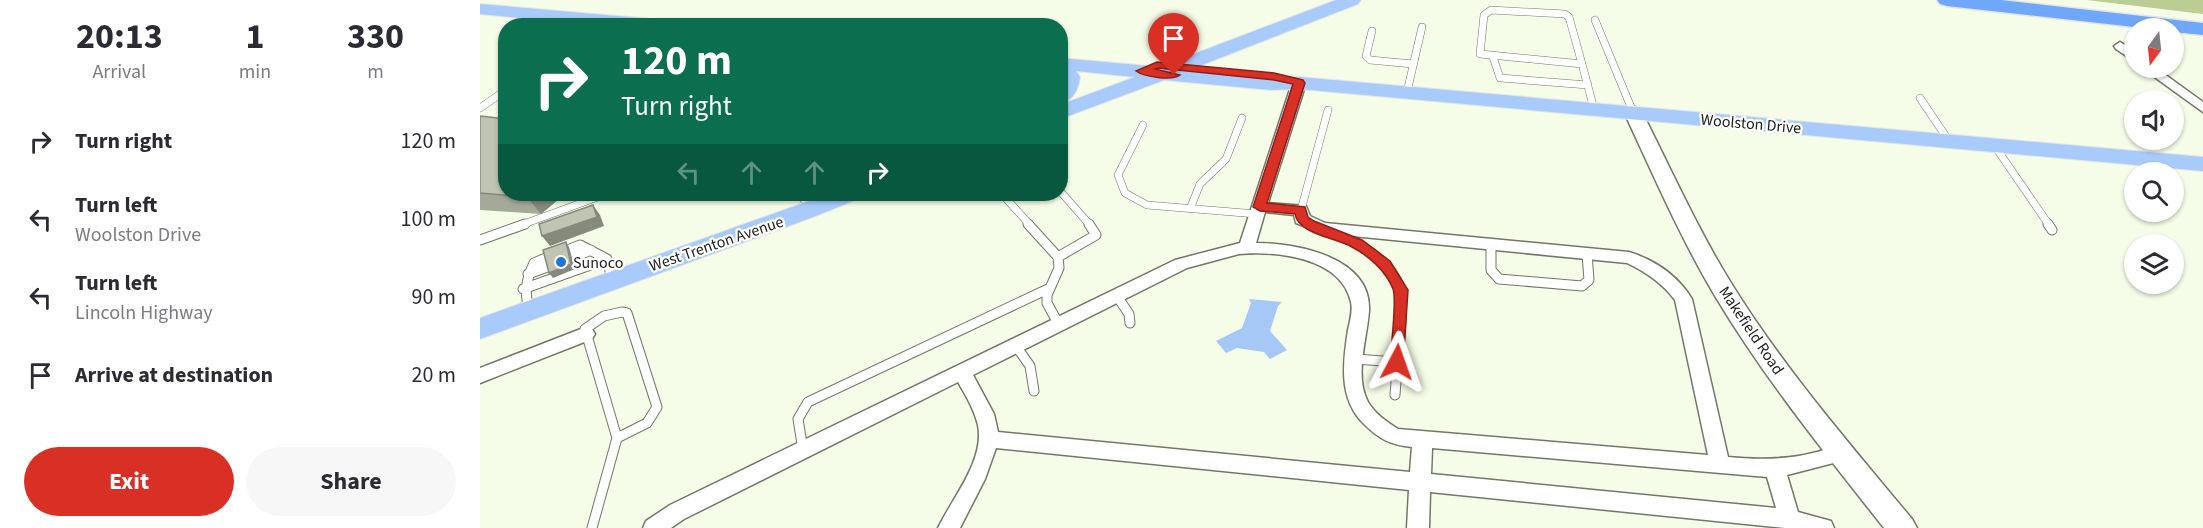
<!DOCTYPE html>
<style>
:root{--surface:#fff;--page:#f7f7f7;--text:#2b2b33;--muted:#7c7c81;--accent:#d93025}
body{margin:0;font-family:"Source Sans 3",sans-serif;background:var(--page);color:var(--text);height:100vh;display:flex;flex-direction:column;font-size:22px;white-space:nowrap}
*{box-sizing:border-box;margin:0}
p{font-size:20px;color:var(--muted)}
.icon{flex:none;width:33px;height:33px;fill:none;stroke:currentColor;stroke-width:2;stroke-linecap:round;stroke-linejoin:round}
.map{position:relative;flex:1;overflow:hidden}
.details{display:flex;flex-direction:column;background:var(--surface);width:480px}
.details>*{flex:none}
.hud{position:absolute;left:18px;top:18px;width:570px;height:183px;border-radius:24px;box-shadow:0 2px 4px #0004;background:#0b6e4f;color:#fff;overflow:hidden}
.needle{width:39px;rotate:195deg}
.buttons{position:absolute;left:1644px;top:18px;display:grid;gap:12px}
.buttons a{display:grid;place-items:center;width:60px;height:60px;border-radius:50%;background:var(--surface);box-shadow:0 2px 4px #0004;font-size:30px}
.pin{position:absolute;display:grid;place-items:center;width:51px;height:51px;color:#fff;margin:-62px -26px;border-radius:50% 50% 50% 0;rotate:-45deg;box-shadow:0 0 6px #0007}
.pin .icon{rotate:45deg}
.me{position:absolute;width:66px;margin:-33px;rotate:4deg;stroke-linejoin:round;filter:drop-shadow(0 0 4px #0008)}
.turn{display:flex;align-items:center;gap:21px;height:126px;padding:0 24px;font-size:27px}
.turn .icon{width:78px;height:78px;stroke-width:2.5}
.turn b{display:block;font-size:42px;line-height:51px}
.lanes{display:flex;align-items:center;height:57px;padding:0 24px;background:#0003;justify-content:center;gap:30px;direction:ltr}
.lanes .off{opacity:.35}
.eta{display:flex;justify-content:space-evenly;align-items:center;height:102px;text-align:center}
.eta b{font-size:36px;font-weight:700;line-height:42px}
.primary-button{display:flex;gap:12px;margin-top:auto;padding:12px 24px}
.primary-button a{flex:1;height:69px;border-radius:36px;background:var(--accent);color:#fff;font-size:24px;font-weight:700;line-height:69px;text-align:center}
.primary-button a+a{background:var(--page);color:var(--text)}
ul{padding:0;list-style:none}
li{display:flex;align-items:center;gap:18px;height:78px;padding:0 24px}
li div{flex:1}
li b{display:block;font-size:22px}
li em{font-style:normal}
main{display:flex;flex:1;min-height:0}
.map>svg:first-child{display:block}
</style>
<main>
<section class="details">
<div class="eta">
<div><b>20:13</b><p>Arrival</p></div>
<div><b>1</b><p>min</p></div>
<div><b>330</b><p>m</p></div>
</div>
<ul>
<li><svg class="icon" aria-label="right" viewBox="0 0 24 24"><path d="M7 20v-9h11M14 6l5 5-5 5"/></svg><div><b>Turn right</b></div><em>120 m</em></li>
<li><svg class="icon" aria-label="left" viewBox="0 0 24 24"><path d="M17 20v-9H6M10 6l-5 5 5 5"/></svg><div><b>Turn left</b><p>Woolston Drive</p></div><em>100 m</em></li>
<li><svg class="icon" aria-label="left" viewBox="0 0 24 24"><path d="M17 20v-9H6M10 6l-5 5 5 5"/></svg><div><b>Turn left</b><p>Lincoln Highway</p></div><em>90 m</em></li>
<li><svg class="icon" aria-label="arrive" viewBox="0 0 24 24"><path d="M6 21V4h12l-3 4 3 4H6"/></svg><div><b>Arrive at destination</b></div><em>20 m</em></li>
</ul>
<div class="primary-button"><a>Exit</a><a>Share</a></div>
</section>
<div class="map">
<svg width="1723" height="528" viewBox="0 0 1723 528">
<rect width="100%" height="100%" fill="#f5fce7"/>
<!-- forest -->
<path fill="#bccc95" d="M1607 0H1723V14Z"/>
<!-- water -->
<path fill="#a6c8f7" d="M769 299 802 302 798 306 790 331 807 350 790 359 784 352 757 348 746 353 736 341 762 328 771 303Z"/>
<g fill="none" stroke-linecap="round" stroke-linejoin="round">
<!-- lane-far1 casing -->
<g stroke="#727866" stroke-width="8">
<path id="lane-far1" d="M1011 10 1085 14 1089 17 1102 64 1000 54 1004 15Z
M1115 20 1153 112
M892 31 886 56 890 60 933 64
M1013 57 1020 78 1108 85
M1102 64 1114 109
M927 92 942 27
M1440 98 1469 141
M0 108 26 90
M663 125 638 175 645 193 667 205 777 214
M1514 145 1569 225
M580 191 610 225
M522 194 550 225
M323 199 331 194
M710 209 720 184 746 159 762 118
M821 210 848 110
M41 225 126 194"/>
</g>
<!-- lane casing -->
<g stroke="#727866" stroke-width="11">
<path id="lane" d="M548 224 578 257 579 268 567 295V303L579 325
M1568 224 1572 230
M850 231C876 242 910 259 920 288 925 302 916 376 915 395
M0 240 45 224
M1011 244V270L1019 279 1102 286 1109 280 1107 254
M90 249 100 245 127 259 132 279
M578 257 616 235 609 224
M92 258 111 250
M48 274 70 266
M43 289 127 259
M637 296 649 314 650 323
M49 310C44 292 46 280 54 263L68 257
M142 312 147 313 177 407 167 423 137 438 105 329 124 316Z
M536 346 550 366 554 391
M875 359 917 362
M323 450 318 419 328 402 570 288
M112 528 137 438"/>
</g>
<!-- street casing -->
<g stroke="#727866" stroke-width="3">
<path id="street" d="M1640 42 1654 51V61L1636 49 1634 46Z
M1662 68H1676L1723 102V112Z
M819 79 826 83 788 203 826 206 830 216 845 223 1149 252C1175 260 1198 276 1212 299L1248 457C1279 460 1307 460 1337 452 1348 449 1358 443 1369 447L1372 453 1369 459 1307 475 1318 512 1351 521 1354 528H1305L950 492 949 528H927L929 490 516 448 505 479 480 528H458C473 497 505 460 498 425 494 409 486 396 478 382L204 519 191 528H163L166 521 190 505 695 260 760 243 812 83ZM785 212 814 215 816 223 842 233 1147 263C1166 272 1182 283 1195 300L1228 455 918 429C907 422 895 414 888 402 874 376 887 339 889 311 892 257 816 243 776 243ZM759 254C797 251 861 257 871 302 873 311 870 321 868 330 863 362 858 399 884 424 899 439 911 445 932 447L930 472 518 432 514 414 493 375 707 268ZM952 448 1287 477 1296 508 951 474Z
M106 327 112 329 115 334 112 339 0 383V368Z"/>
</g>
<!-- secondary casing -->
<g stroke="#727866" stroke-width="3">
<path id="secondary" d="M1153 106 1162 112C1191 169 1217 228 1251 283 1303 367 1369 443 1432 519L1437 528H1404C1345 453 1284 378 1235 296 1200 237 1173 174 1144 112Z"/>
</g>
<!-- primary casing -->
<g stroke="#e4e5e4" stroke-width="2">
<path id="primary" d="M856 0H881L878 4 709 70 791 78 819 77 1723 157V171L819 89 791 90 684 80 580 119V105L655 77 596 71 600 77C598 90 594 100 580 103V58L680 67Z
M0 4 183 20 192 26H118L0 14Z
M349 194H382L378 199 333 217 0 339V318Z"/>
</g>
<!-- highway casing -->
<g stroke="#e4e5e4" stroke-width="3">
<path id="highway" d="M1457 0H1521L1723 23V35L1694 32V28H1663L1467 6 1460 4Z"/>
</g>
<!-- lane-far1 -->
<use href="#lane-far1" stroke="#fff" stroke-width="7"/>
<!-- lane -->
<use href="#lane" stroke="#fff" stroke-width="9"/>
<!-- street -->
<use href="#street" fill="#fff" fill-rule="evenodd"/>
<!-- secondary -->
<use href="#secondary" fill="#fff" fill-rule="evenodd"/>
<!-- primary -->
<use href="#primary" fill="#a9cbfc" fill-rule="evenodd"/>
<!-- highway -->
<use href="#highway" fill="#6fa8fa" fill-rule="evenodd"/>
</g>
<!-- wall -->
<path fill="#a4a999" d="M0 116 85 194 61 214 0 210Z"/>
<!-- shaded-wall -->
<path fill="#868a7d" d="M51 194H85L61 214 47 197Z
M113 205 120 215 124 226 70 246 62 236Z
M86 242 89 247 95 269 73 278 69 273Z"/>
<!-- building -->
<path fill="#bfc5b2" stroke="#868a7d" stroke-width="1.5" d="M0 116 26 119V194H51L47 197 0 193Z
M113 205 117 217 62 236 59 224Z
M86 242 91 264 69 273 63 250Z"/>
<!-- route -->
<path fill="#d93025" stroke="#8d1f18" stroke-width="1.5" d="M677 62 794 73 823 80 825 83 787 203 825 207 828 217 834 221 882 240 910 261 926 287 928 290 923 366H912L910 362C911 348 917 299 913 289 906 271 889 256 872 247 857 238 818 234 815 214L780 211 773 207 813 84 794 80 678 68 675 69 700 75C692 81 664 77 656 71Z"/>
<!-- markers -->
<circle fill="#2273de" stroke="#fff" stroke-width="2" cx="81" cy="262" r="6"/>
<g text-anchor="middle" stroke-width="4.5" stroke-linejoin="round" paint-order="stroke">
<!-- street labels -->
<g font-size="16" fill="#21231c" stroke="#fff">
<text transform="translate(1271 123) rotate(5)" y="6">Woolston Drive</text>
<text transform="translate(236 243) rotate(-19)" y="6">West Trenton Avenue</text>
<text transform="translate(1272 330) rotate(56)" y="6">Makefield Road</text>
</g>
<!-- poi labels -->
<g font-size="16" fill="#21231c" stroke="#fff" text-anchor="start">
<text x="93" y="268">Sunoco</text>
</g>
</g>
</svg>
<div class="buttons">
<a><svg class="needle" viewBox="-14 -14 28 28"><path d="M0-13l5 13h-10z" fill="#e53935"/><path d="M0 13l5-13h-10z" fill="#7c7c81"/></svg></a>
<a><svg class="icon" aria-label="sound" viewBox="0 0 24 24"><path d="M4 9h4l5-4v14l-5-4H4zM17 9q2 3 0 6"/></svg></a>
<a><svg class="icon" aria-label="search" viewBox="0 0 24 24"><circle cx="10" cy="10" r="6"/><path d="M15 15l6 6"/></svg></a>
<a><svg class="icon" aria-label="layers" viewBox="0 0 24 24"><path d="M12 4l9 5-9 5-9-5zM3 14l9 5 9-5"/></svg></a>
</div>
<div class="pin" style="left:694px;top:75px;background:#d93025"><svg class="icon" aria-label="arrive" viewBox="0 0 24 24"><path d="M6 21V4h12l-3 4 3 4H6"/></svg></div>
<svg class="me" style="left:917px;top:362px" viewBox="-20 -20 40 40"><path d="M0-17L14 15 0 8-14 15z" fill="#d93025" stroke="#fff" stroke-width="4"/></svg>
<div class="hud">
<div class="turn"><svg class="icon" aria-label="right" viewBox="0 0 24 24"><path d="M7 20v-9h11M14 6l5 5-5 5"/></svg><div><b>120 m</b>Turn right</div></div>
<div class="lanes"><svg class="icon off" aria-label="left" viewBox="0 0 24 24"><path d="M17 20v-9H6M10 6l-5 5 5 5"/></svg><svg class="icon off" aria-label="ahead" viewBox="0 0 24 24"><path d="M12 20V5M6 11l6-6 6 6"/></svg><svg class="icon off" aria-label="ahead" viewBox="0 0 24 24"><path d="M12 20V5M6 11l6-6 6 6"/></svg><svg class="icon" aria-label="right" viewBox="0 0 24 24"><path d="M7 20v-9h11M14 6l5 5-5 5"/></svg></div>
</div>
</div>
</main>
